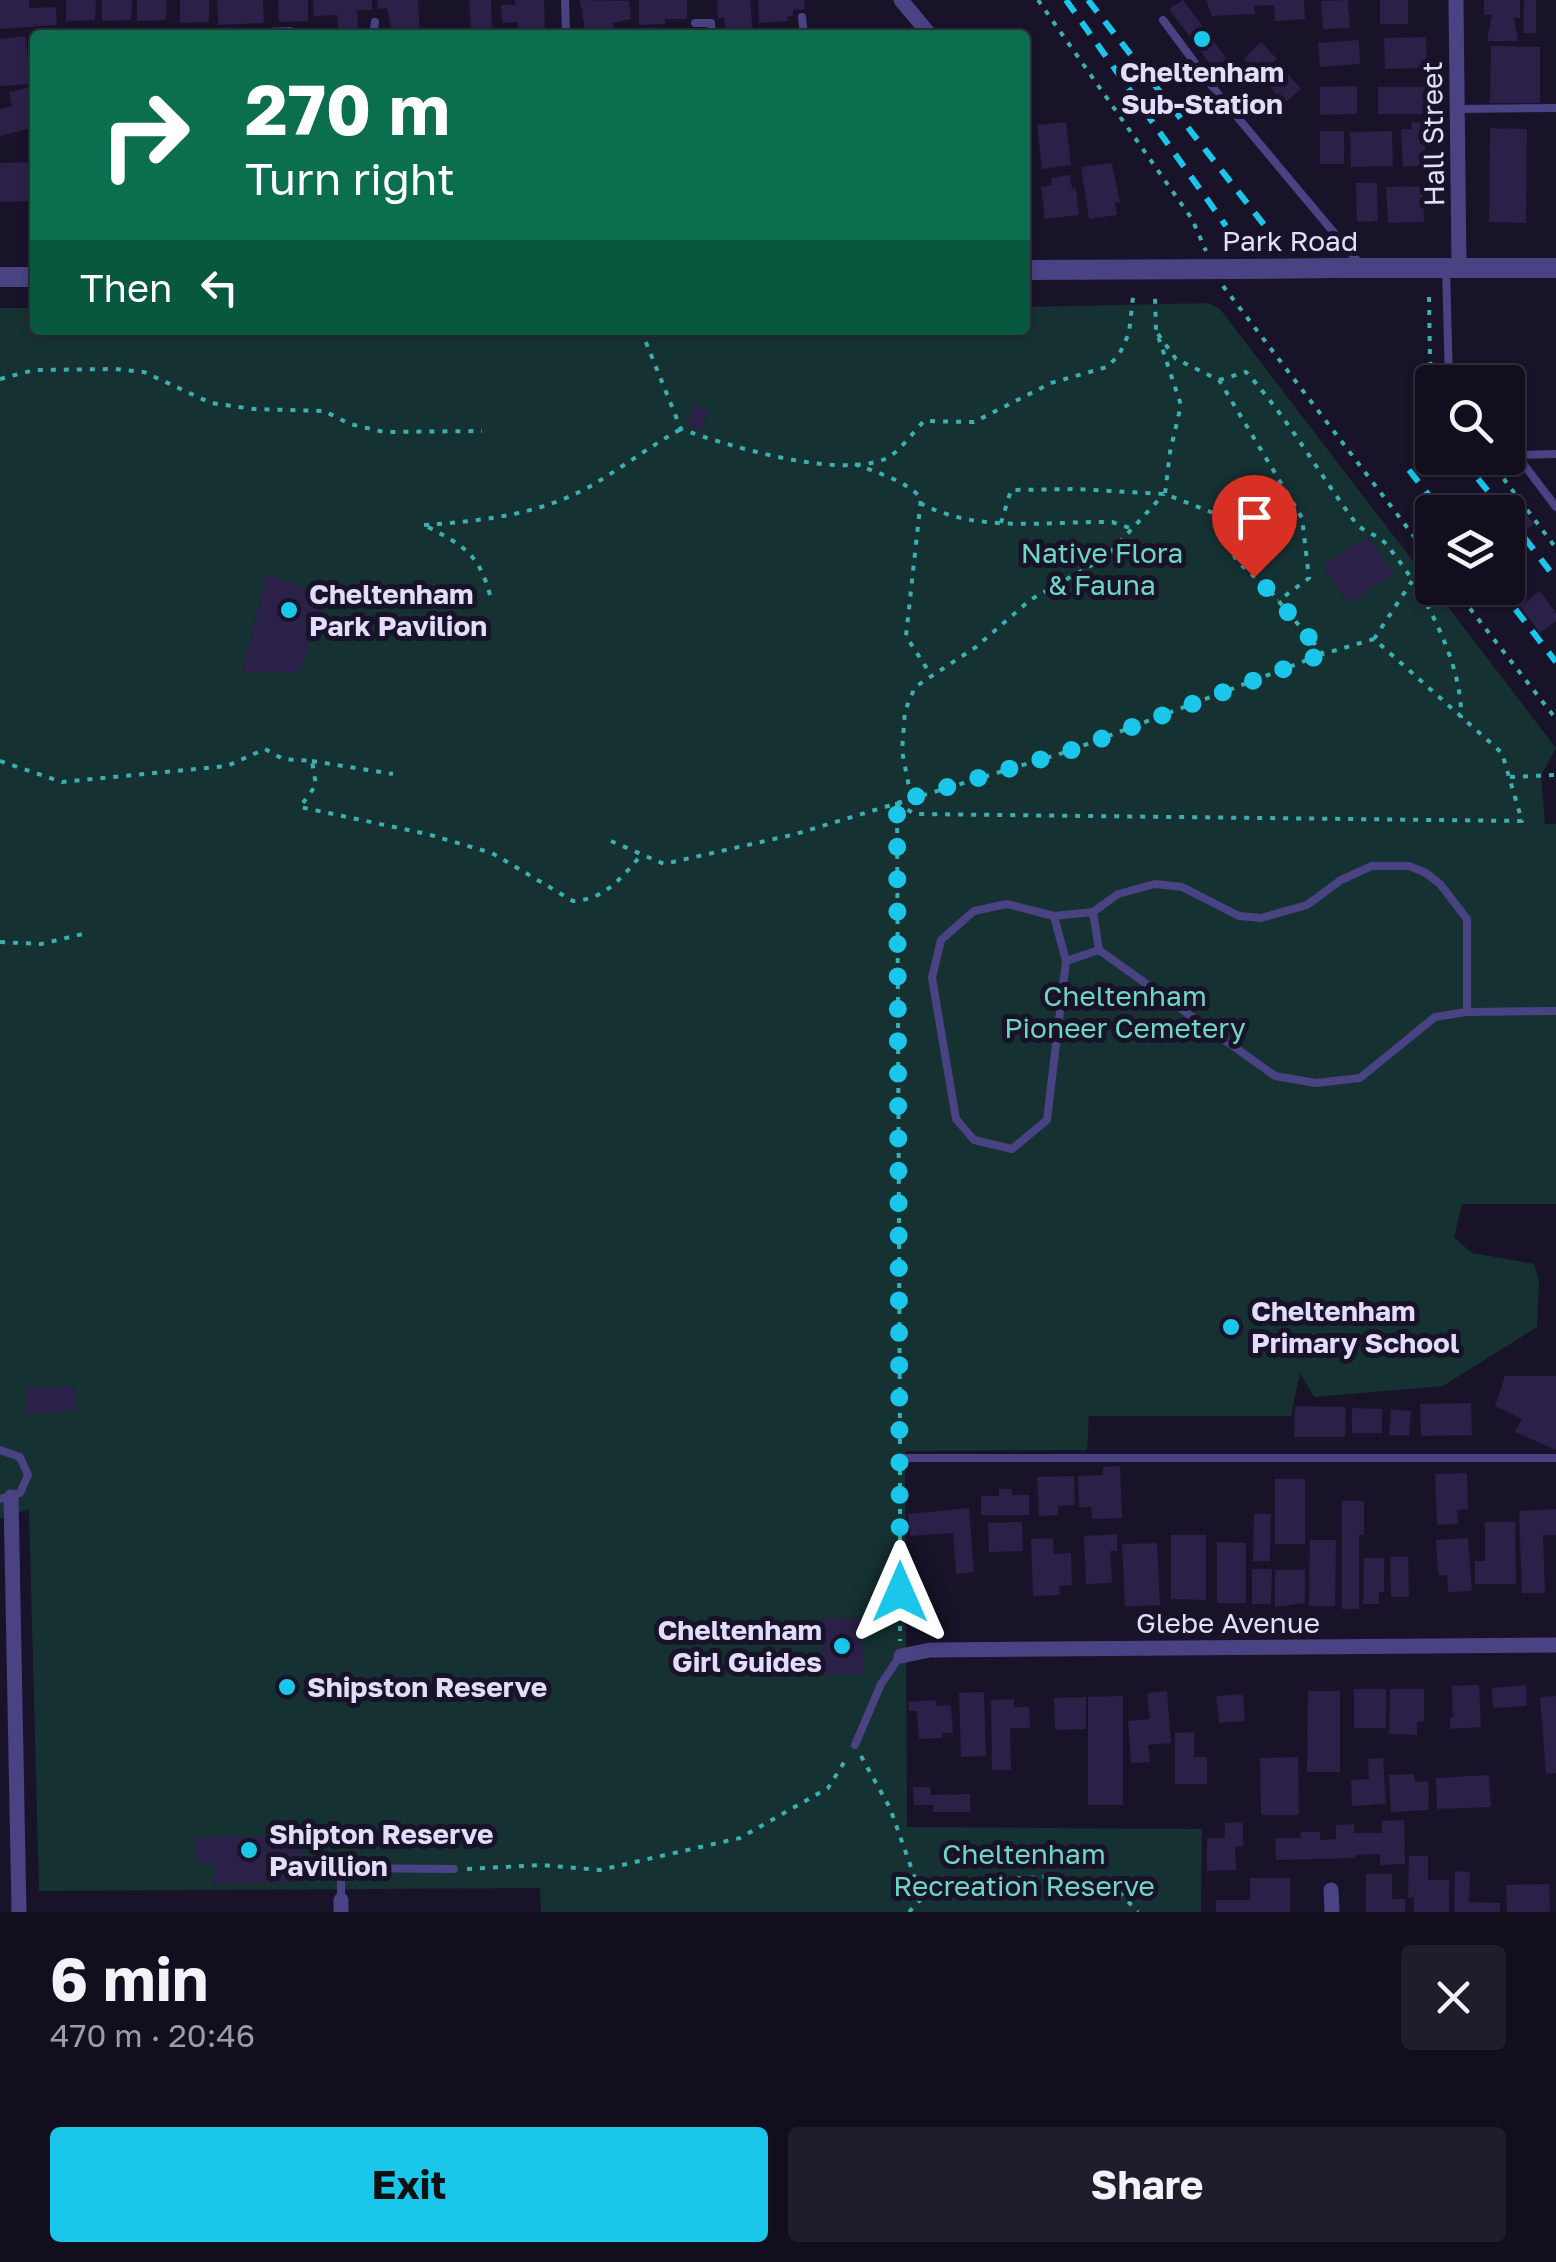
<!DOCTYPE html>
<meta charset="utf-8">
<style>
:root{--surface:#120e1e;--page:#1f1c2b;--text:#f1f3f6;--muted:#9c9ca4;--line:#312e3c;--accent:#1ac6ea}
body{margin:0;font-family:"Golos Text",sans-serif;background:var(--page);color:var(--text);height:100vh;display:flex;flex-direction:column;font-size:38px;white-space:nowrap}
*{box-sizing:border-box;margin:0}
p{font-size:32px;color:var(--muted)}
.icon{flex:none;width:55px;height:55px;fill:none;stroke:currentColor;stroke-width:2;stroke-linecap:round;stroke-linejoin:round}
.map{position:relative;height:1912px;overflow:hidden}
.side{display:flex;flex-direction:column;background:var(--surface);flex:1}
.side>*{flex:none}
.hud{position:absolute;left:30px;top:30px;width:1000px;height:305px;border-radius:10px;box-shadow:0 2px 8px #0004,0 0 0 2px var(--line);background:#0b6e4f;color:#fff;overflow:hidden}
.buttons{position:absolute;left:1415px;top:365px;display:grid;gap:20px}
.buttons a{display:grid;place-items:center;width:110px;height:110px;border-radius:10px;background:var(--surface);box-shadow:0 2px 8px #0004,0 0 0 2px var(--line);font-size:50px}
.pin{position:absolute;display:grid;place-items:center;width:85px;height:85px;color:#fff;margin:-102px -42px;border-radius:50% 50% 50% 0;rotate:-45deg;box-shadow:0 0 10px #0007}
.pin .icon{rotate:45deg}
.me{position:absolute;width:110px;margin:-55px;rotate:0deg;stroke-linejoin:round;filter:drop-shadow(0 0 8px #0008)}
.turn{display:flex;align-items:center;gap:35px;height:210px;padding:0 50px;font-size:45px}
.turn .icon{width:130px;height:130px;stroke-width:2.5}
.turn b{display:block;font-size:70px;line-height:85px}
.then{display:flex;align-items:center;height:95px;padding:0 50px;background:#0003;gap:20px;font-size:38px}
.round{display:grid;place-items:center;flex:none;width:105px;height:105px;border-radius:10px;background:var(--page)}
.head{display:flex;align-items:center;justify-content:space-between;height:170px;padding:0 50px}
h1{font-size:60px;font-weight:700;line-height:75px}
.primary-button{display:flex;gap:20px;margin-top:auto;padding:20px 50px}
.primary-button a{flex:1;height:115px;border-radius:10px;background:var(--accent);color:#111;font-size:40px;font-weight:700;line-height:115px;text-align:center}
.primary-button a+a{background:var(--page);color:var(--text)}
.map>svg:first-child{display:block}
</style>
<div class="map">
<svg width="1556" height="1912" viewBox="0 0 1556 1912">
<rect width="100%" height="100%" fill="#181328"/>
<!-- green -->
<path fill="#163132" d="M1208 303 1220 309 1556 748 1541 776 1545 824H1556V1204H1462L1454 1237 1472 1253 1534 1264 1539 1280 1537 1327 1443 1386 1314 1397 1300 1373 1291 1416H1089L1087 1450 905 1451 907 1827 1202 1829 1201 1912H541L540 1888 39 1891 29 1509 0 1519V308H35V330H1025V307Z"/>
<!-- building -->
<path fill="#2b2047" d="M0 0H29V8L56 7 57 25 0 29Z
M66 0H96L95 20 66 21Z
M102 0H132L131 20 102 21Z
M137 0H167L166 20 137 21Z
M180 0H209V22L180 23Z
M217 0H263L264 23 218 25Z
M278 0H308V21L279 22Z
M313 0H372V10H357L358 29 338 30 337 15 314 16Z
M377 0H418L420 35H392L387 8 378 9Z
M469 0H491L492 35H471Z
M515 0H544L545 35H518V22L502 23 501 5H515Z
M580 0 629 1 631 19 613 23 614 35H586Z
M639 0H687V19H665V24L639 25Z
M717 0H750L753 35H726L724 17 718 18Z
M758 0H804L805 9 793 10V16H787L788 21 759 23Z
M1183 0 1234 69 1221 79 1169 9Z
M1206 0H1304L1305 19 1275 21 1274 5 1254 6 1255 14 1212 16Z
M1348 0 1350 28 1323 29 1321 1Z
M1380 0H1408V24H1380Z
M1484 0H1520V18H1514L1518 41H1487L1492 15H1484Z
M1524 0H1536V33H1523Z
M26 36 30 84 0 86V39Z
M1426 37 1427 68 1385 69 1384 38Z
M1359 40 1360 64 1320 67 1318 43Z
M1261 42 1277 59 1260 75 1244 59Z
M1491 46 1540 47V103H1490Z
M1283 68 1301 89 1284 103 1266 82Z
M35 86V127L0 136V109L12 106 9 92Z
M1357 86V114L1320 115V87Z
M1378 87H1427V114H1378Z
M1066 122 1071 165 1042 169 1037 125Z
M1424 122 1426 165 1403 167 1401 129H1412L1411 123Z
M1490 128 1527 129 1526 223 1489 222Z
M1320 131H1344V164H1320Z
M1392 131 1393 166 1351 167 1350 132Z
M35 162V201L0 202V163Z
M1112 163 1120 203 1115 202 1117 215 1089 219 1081 167Z
M1070 175 1072 189 1076 188 1079 215 1045 219 1041 187 1052 185 1051 178Z
M1356 183H1377L1378 221 1357 222Z
M1423 186 1424 222 1388 223 1386 187Z
M693 406 708 410 702 430 688 427Z
M1521 506 1534 524 1526 531 1511 513Z
M1368 536 1393 574 1348 604 1323 565Z
M267 574 306 589H330L299 672H242Z
M1540 591 1556 613V621L1540 633 1520 606Z
M1505 1376H1556V1450L1515 1432 1522 1419 1495 1406Z
M74 1386 76 1411 27 1415 25 1389Z
M1471 1403 1472 1435 1421 1436 1420 1404Z
M1295 1406 1346 1407 1345 1437H1294Z
M1352 1408 1382 1409V1433H1352Z
M1391 1409 1411 1411 1409 1436 1389 1435Z
M1120 1466 1122 1518 1092 1519 1091 1507H1079L1078 1476 1103 1475V1467Z
M1467 1473 1468 1509 1457 1510 1458 1524 1437 1525 1435 1474Z
M1074 1476 1075 1505 1058 1506V1515L1039 1516 1037 1477Z
M1275 1479H1305V1544H1275Z
M999 1489H1012V1495H1029V1515H981V1496H999Z
M1342 1501H1364V1535H1359V1609H1342Z
M969 1508 974 1572 956 1574 953 1533 910 1536 908 1514Z
M1556 1509V1535H1543L1545 1593H1522L1519 1511Z
M1254 1514H1271L1270 1561H1253Z
M1022 1522 1023 1551 989 1552 988 1523Z
M1485 1522H1515L1516 1584H1475V1561H1485Z
M1117 1534V1551H1110L1112 1583 1086 1584 1084 1536Z
M1171 1535H1206V1600L1171 1599Z
M1053 1538 1054 1554 1071 1553 1072 1585 1059 1586 1060 1595 1033 1596 1031 1539Z
M1468 1538 1472 1591 1448 1592 1447 1575H1438L1436 1540Z
M1310 1540H1336L1335 1606H1309Z
M1217 1542 1246 1543V1603H1217Z
M1157 1543 1160 1605 1125 1607 1122 1544Z
M1390 1557H1408L1409 1597H1391Z
M1364 1558H1384V1592H1379V1604H1363Z
M1252 1569H1272L1271 1604H1252Z
M1275 1570H1305V1603L1275 1607Z
M822 1618H862L863 1674H823Z
M1479 1685 1481 1727 1450 1729V1718L1453 1717 1452 1686Z
M1526 1685 1527 1706 1493 1708 1492 1688Z
M1354 1689H1386V1728H1354Z
M1390 1689H1424V1721L1417 1722V1735L1389 1734Z
M1167 1691 1171 1743 1148 1745 1150 1762 1131 1763 1128 1721 1150 1719 1147 1693Z
M1308 1691H1340V1772H1307Z
M984 1692 986 1756 961 1757 959 1693Z
M1243 1694 1245 1721 1219 1723 1216 1696Z
M1123 1696V1805H1088V1697Z
M1556 1696V1773L1546 1774 1540 1697Z
M1086 1697V1729L1055 1730 1054 1698Z
M1014 1699V1707H1029L1030 1728H1010L1011 1770H992L991 1700Z
M936 1700V1706L951 1705 953 1733H942V1738L919 1739 917 1711H909L908 1702Z
M1194 1732V1757H1207V1784H1175V1733Z
M1298 1757 1299 1815H1261L1260 1758Z
M1383 1758 1386 1804 1352 1806 1351 1780 1369 1779 1368 1759Z
M1414 1774 1415 1782 1428 1781 1429 1810 1391 1812 1389 1775Z
M1489 1775 1491 1807 1437 1809 1436 1778Z
M913 1787H930L931 1795 970 1794V1812H933V1805H914Z
M1404 1820 1405 1864 1380 1865V1854L1355 1855V1858L1276 1860 1275 1838H1301V1832H1320V1840L1336 1839V1825L1354 1824V1833H1382V1821Z
M1243 1822V1846L1235 1847 1236 1870 1207 1871V1838H1225V1823Z
M301 1835 302 1882 214 1884 213 1863 196 1864V1837Z
M1409 1856H1428V1880H1449V1912H1414V1897L1408 1898Z
M1455 1871 1470 1872 1469 1902 1500 1903V1912H1454Z
M1366 1874H1392V1899H1405V1912H1366Z
M1250 1878H1290V1912H1216V1900H1250Z
M1549 1884 1550 1912H1507L1506 1885Z"/>
<g fill="none" stroke-linecap="round" stroke-linejoin="round">
<!-- path -->
<path stroke="#3cb0b1" stroke-width="4" stroke-dasharray="5 8" stroke-linecap="butt" d="M1038 0 1192 219 1206 251
M1223 286 1432 560
M1429 297 1430 361 1434 382
M641 330 681 429C728 446 837 479 885 459 899 453 913 432 924 421L974 422 1051 383 1107 367 1119 355 1129 333 1133 297
M1158 334 1176 359 1219 380 1302 518 1309 578 1278 601
M0 379 34 370 115 369 144 372 211 403 253 409 324 411 350 424 384 432 482 431
M1219 380 1246 372C1288 418 1318 472 1355 522 1362 532 1377 534 1385 543 1421 585 1463 662 1461 718
M1488 458 1556 548
M855 464C877 473 905 480 921 498L906 636 931 675
M920 503C978 534 1048 521 1112 522L1133 529
M1001 523 1011 490 1077 489 1165 494
M424 525C481 521 538 515 589 487 620 469 649 447 681 429
M428 527C464 546 479 554 490 595
M1454 588 1556 719
M1374 639 1412 581
M0 761 62 782 227 766 265 749 283 759 312 761 316 785 300 807 427 834 492 853 573 901C605 900 622 877 642 854
M312 761 393 774
M1510 777 1556 775
M911 797 902 751 905 711 915 687 976 647 1030 600 1106 557 1164 494
M897 802 914 814 1522 821 1502 753 1374 639 1323 654 1271 592 1237 561 1211 512 1165 494 1170 452 1181 405 1156 330 1155 297
M897 802 900 1446
M611 841 664 864 796 834 1069 751 1323 654
M0 942 41 944 87 933
M900 1470V1641
M861 1756 890 1808 922 1898
M467 1869 541 1865 600 1870 740 1838 828 1788 848 1756
M909 1912 922 1898 964 1881 1044 1877 1120 1893 1138 1912"/>
<!-- service -->
<path stroke="#494283" stroke-width="8" d="M565 0 566 35
M802 17 804 35
M1163 20 1218 94 1361 265
M695 23H711L712 35
M200 35 290 31
M373 35 375 22
M1458 109 1556 108
M1446 268 1449 382
M1508 452 1519 458 1556 507
M1514 455 1556 454
M1093 912 1099 950
M1054 916 1066 961
M1467 1012V919L1440 884 1426 873 1409 866H1372L1341 880 1307 905 1261 918 1239 916 1182 887 1155 884 1118 894 1093 912 1054 916 1007 904 974 911 941 940 932 978 956 1119 974 1140 1012 1149 1047 1120 1066 961 1099 950 1275 1076 1316 1083 1360 1078 1435 1017 1467 1012 1556 1011
M0 1450 20 1457 28 1475 20 1493 0 1499
M900 1458H1556
M855 1745 881 1684 900 1656
M341 1900V1868L454 1869"/>
<!-- minor -->
<path stroke="#494283" stroke-width="15" d="M901 0 930 35
M1456 0 1459 268
M11 1497 19 1912
M901 1656 930 1650 1556 1645
M1331 1890 1332 1912
M341 1900V1912"/>
<!-- tertiary -->
<path stroke="#494283" stroke-width="20" d="M1337 268H1556
M1025 270 1238 269
M0 277H35"/>
<!-- rail -->
<path stroke="#1ac6ea" stroke-width="6" stroke-dasharray="15 12" stroke-linecap="butt" d="M1066 0 1226 226
M1088 0 1269 231
M1461 458 1505 512
M1409 470 1442 512
M1508 516 1556 579
M1499 588 1556 662"/>
<!-- tertiary-bridge -->
<path stroke="#494283" stroke-width="20" d="M1238 269 1337 268"/>
</g>
<g fill="none" stroke-linecap="round" stroke-linejoin="round">
<!-- route -->
<path stroke="#1ac6ea" stroke-width="18" stroke-dasharray="0 32.4" d="M900 1592 897 802 1069 751 1323 654 1271 592 1254 577"/>
</g>
<!-- markers -->
<g fill="#1ac6ea" stroke="#181328" stroke-width="4">
<circle cx="1202" cy="39" r="10"/>
<circle cx="289" cy="610" r="10"/>
<circle cx="1231" cy="1327" r="10"/>
<circle cx="842" cy="1646" r="10"/>
<circle cx="287" cy="1687" r="10"/>
<circle cx="249" cy="1850" r="10"/>
</g>
<g text-anchor="middle" stroke-width="10" stroke-linejoin="round" paint-order="stroke">
<!-- poi labels -->
<g font-size="28" font-weight="bold" fill="#e3ddfc" stroke="#181328" text-anchor="start">
<text x="1202" y="82" text-anchor="middle">Cheltenham<tspan x="1202" dy="32">Sub-Station</tspan></text>
<text x="309" y="604">Cheltenham<tspan x="309" dy="32">Park Pavilion</tspan></text>
<text x="1251" y="1321">Cheltenham<tspan x="1251" dy="32">Primary School</tspan></text>
<text x="822" y="1640" text-anchor="end">Cheltenham<tspan x="822" dy="32">Girl Guides</tspan></text>
<text x="307" y="1697">Shipston Reserve</text>
<text x="269" y="1844">Shipton Reserve<tspan x="269" dy="32">Pavillion</tspan></text>
</g>
<!-- street labels -->
<g font-size="28" fill="#e3ddfc" stroke="#181328">
<text transform="translate(1433 134) rotate(-91)" y="10">Hall Street</text>
<text x="1290" y="251">Park Road</text>
<text x="1228" y="1633">Glebe Avenue</text>
</g>
<!-- park labels -->
<g font-size="28" fill="#6ed7c4" stroke="#181328">
<text x="1102" y="563">Native Flora<tspan x="1102" dy="32">&amp; Fauna</tspan></text>
<text x="1125" y="1006">Cheltenham<tspan x="1125" dy="32">Pioneer Cemetery</tspan></text>
<text x="1024" y="1864">Cheltenham<tspan x="1024" dy="32">Recreation Reserve</tspan></text>
</g>
</g>
</svg>
<div class="buttons">
<a><svg class="icon" aria-label="search" viewBox="0 0 24 24"><circle cx="10" cy="10" r="6"/><path d="M15 15l6 6"/></svg></a>
<a><svg class="icon" aria-label="layers" viewBox="0 0 24 24"><path d="M12 4l9 5-9 5-9-5zM3 14l9 5 9-5"/></svg></a>
</div>
<div class="pin" style="left:1254px;top:577px;background:#d93025"><svg class="icon" aria-label="arrive" viewBox="0 0 24 24"><path d="M6 21V4h12l-3 4 3 4H6"/></svg></div>
<svg class="me" style="left:900px;top:1592px" viewBox="-20 -20 40 40"><path d="M0-17L14 15 0 8-14 15z" fill="#1ac6ea" stroke="#fff" stroke-width="4"/></svg>
<div class="hud">
<div class="turn"><svg class="icon" aria-label="right" viewBox="0 0 24 24"><path d="M7 20v-9h11M14 6l5 5-5 5"/></svg><div><b>270 m</b>Turn right</div></div>
<div class="then">Then<svg class="icon" aria-label="left" viewBox="0 0 24 24"><path d="M17 20v-9H6M10 6l-5 5 5 5"/></svg></div>
</div>
</div>
<section class="side">
<div class="head"><div><h1>6 min</h1><p>470 m · 20:46</p></div><a class="round"><svg class="icon" aria-label="close" viewBox="0 0 24 24"><path d="M6 6l12 12M18 6L6 18"/></svg></a></div>
<div class="primary-button"><a>Exit</a><a>Share</a></div>
</section>
